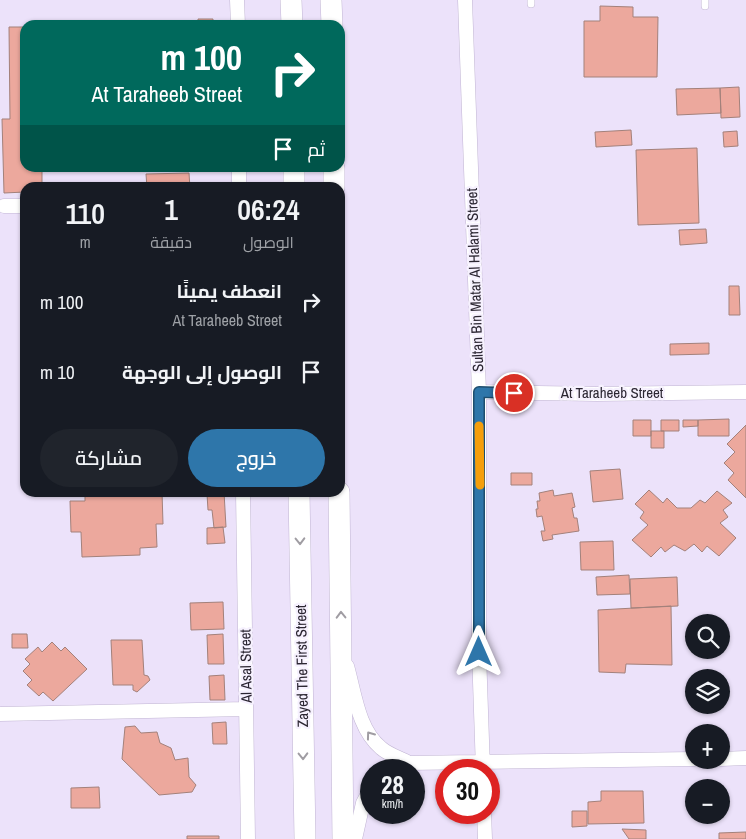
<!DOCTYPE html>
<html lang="ar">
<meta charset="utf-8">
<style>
:root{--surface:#171b24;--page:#20242c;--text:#f1f3f6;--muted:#9ea1a6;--accent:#2e76aa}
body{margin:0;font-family:"Archivo Narrow",Cairo,sans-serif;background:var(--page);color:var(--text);direction:rtl;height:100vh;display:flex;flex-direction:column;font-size:19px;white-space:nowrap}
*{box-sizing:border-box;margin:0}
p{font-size:16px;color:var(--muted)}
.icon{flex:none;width:28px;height:28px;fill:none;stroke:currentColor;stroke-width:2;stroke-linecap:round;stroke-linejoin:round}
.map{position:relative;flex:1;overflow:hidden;direction:ltr}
.details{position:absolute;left:20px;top:182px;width:325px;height:315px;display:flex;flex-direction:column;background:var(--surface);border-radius:15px;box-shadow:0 1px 4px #0004;direction:rtl}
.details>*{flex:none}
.guide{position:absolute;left:20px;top:20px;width:325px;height:152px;border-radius:15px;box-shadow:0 1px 4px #0004;direction:rtl;background:#00695c;color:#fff;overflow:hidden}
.controls{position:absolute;left:685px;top:614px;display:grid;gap:10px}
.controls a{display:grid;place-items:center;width:45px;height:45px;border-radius:50%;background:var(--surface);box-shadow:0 1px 4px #0004;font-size:25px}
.speed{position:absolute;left:360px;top:759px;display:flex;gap:10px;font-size:25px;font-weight:700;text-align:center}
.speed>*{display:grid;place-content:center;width:65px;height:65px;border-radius:50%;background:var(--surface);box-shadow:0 1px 4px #0004;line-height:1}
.speed small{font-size:12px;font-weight:400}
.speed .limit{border:8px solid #d22;background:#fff;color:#111}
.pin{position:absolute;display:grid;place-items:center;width:42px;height:42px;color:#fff;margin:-21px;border:2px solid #fff;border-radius:50%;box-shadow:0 1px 5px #0007}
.me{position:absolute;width:55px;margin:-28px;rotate:0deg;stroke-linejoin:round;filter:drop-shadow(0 0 4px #0008)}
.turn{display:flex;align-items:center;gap:18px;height:105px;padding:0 20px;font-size:22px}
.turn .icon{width:65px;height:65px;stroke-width:2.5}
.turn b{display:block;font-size:35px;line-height:42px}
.then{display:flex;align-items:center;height:48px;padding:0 20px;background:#0003;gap:10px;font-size:19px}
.eta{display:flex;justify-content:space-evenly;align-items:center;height:85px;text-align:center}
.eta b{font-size:30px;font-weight:600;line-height:35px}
.button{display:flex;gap:10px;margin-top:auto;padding:10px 20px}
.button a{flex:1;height:58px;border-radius:30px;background:var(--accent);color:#fff;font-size:20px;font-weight:600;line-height:58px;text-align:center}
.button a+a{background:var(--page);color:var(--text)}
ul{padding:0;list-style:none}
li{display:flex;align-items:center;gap:15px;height:70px;padding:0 20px}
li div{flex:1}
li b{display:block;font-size:19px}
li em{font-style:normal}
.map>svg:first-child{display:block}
</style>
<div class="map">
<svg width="746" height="839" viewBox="0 0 746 839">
<rect width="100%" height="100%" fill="#ece2fa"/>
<!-- building -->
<path fill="#eca89d" stroke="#a3817b" d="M600 6 633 7V17H658L657 77H584V21H600Z
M198 19H213V25H198Z
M9 27H25V168H42V188H25V192L4 193 2 119H10Z
M739 87 740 117 721 118 720 88Z
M720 88 721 113 677 115 676 89Z
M631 130 632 145 596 147 595 132Z
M737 131 738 146 724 147 723 132Z
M697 148 699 223 638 225 636 150Z
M189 173 190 188H147L146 174Z
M706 229 707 243 680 245 679 230Z
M729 286H739L740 315H729Z
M709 343V354L670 355V344Z
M729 419V436H698V420Z
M633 420H651V436H633Z
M661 420H679V431H661Z
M683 420H698V426L683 427Z
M746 425V498L728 480 734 473 724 463 735 452 727 444Z
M651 431H664V448H651Z
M620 469 623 499 593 502 590 471Z
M511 473H532V485H511Z
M553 490 554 496 572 493 575 507 572 508 574 518H577L579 531 552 535 553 539 543 541 541 531H545L542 516 537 517 536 509H538L537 501H540L539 493Z
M649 490 663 503 667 498 677 508H691L700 500 705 503 717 491 732 503 723 510 728 517 720 523 736 538 719 556 707 546 702 552 694 544 685 551 674 545 665 552 661 547 651 557 632 540 648 525 640 518 644 512 635 504Z
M85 492H162L163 524H156L157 547 140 548V555L82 557 81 532H71L70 501H85Z
M224 492 226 527 214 528 212 510H208L207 494Z
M223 527 225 543 207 544V528Z
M613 541 614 570H581L580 542Z
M629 575 630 594 597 595 596 577Z
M677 577 678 606 631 608 630 579Z
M223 602 224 629 191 630 190 603Z
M671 606 672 665 626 664 625 673 599 672 598 610Z
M12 634H27L28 648H12Z
M223 634 224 664H208L207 635Z
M111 640H142L144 675 148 676 150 680 137 692 133 690V685H113Z
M52 642 61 651 65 647 87 669 53 701 43 692 39 696 27 685 32 680 23 671 30 664 25 659 38 647 42 652Z
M224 675 225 700H210L209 676Z
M226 722 227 744H213L212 723Z
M135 726 141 733 157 732 160 743 171 748 175 760 188 758 189 777 196 785 192 792 159 795 122 759 125 727Z
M99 787 100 808H71V788Z
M601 791H643L644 823 588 824V802L601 801Z
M572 811H587V826L572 827Z
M622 829 646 830V839H629Z
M746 832V839H719V833Z
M187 836H219V839H187Z"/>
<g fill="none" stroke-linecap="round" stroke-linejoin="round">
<!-- lane casing -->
<g stroke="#c1b5d3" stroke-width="8">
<path id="lane" d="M531 0V4
M705 6V0"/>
</g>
<!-- street casing -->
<g stroke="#c1b5d3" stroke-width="15">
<path id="street" d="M237 0 238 25
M465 0 479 392V652L483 770
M239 168V188
M4 206H25
M479 392 597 394 746 392
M243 492 248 839
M347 666C355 694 358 729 381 748 389 755 400 758 409 763
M0 714 246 709
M721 759 746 758
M391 770 409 763 694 759
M484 812 485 839
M355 839 363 803 371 788"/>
</g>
<!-- primary casing -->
<g stroke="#c1b5d3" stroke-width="22">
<path id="primary" d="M291 0 292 25
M331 0 332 25
M294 168V188
M334 168V188
M299 492 305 839
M339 492 343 839"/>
</g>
<!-- lane -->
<use href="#lane" stroke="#fff" stroke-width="7"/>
<!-- street -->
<use href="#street" stroke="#fff" stroke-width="14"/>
<!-- primary -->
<use href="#primary" stroke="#fff" stroke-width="21"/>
</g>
<!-- one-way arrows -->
<defs><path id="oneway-chevron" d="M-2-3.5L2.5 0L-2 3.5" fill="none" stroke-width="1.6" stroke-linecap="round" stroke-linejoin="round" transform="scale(1.25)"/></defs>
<g stroke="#a09da3">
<use href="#oneway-chevron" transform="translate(300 541) rotate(89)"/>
<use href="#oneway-chevron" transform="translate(341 615) rotate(-91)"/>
<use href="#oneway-chevron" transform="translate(370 735) rotate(-126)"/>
<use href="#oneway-chevron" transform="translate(303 756) rotate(89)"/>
</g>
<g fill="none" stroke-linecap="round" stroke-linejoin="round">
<!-- route casing -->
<g stroke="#1e4d6e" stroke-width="12">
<path id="route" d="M479 652V392L514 393"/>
</g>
<!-- route -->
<use href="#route" stroke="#2e76aa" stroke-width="9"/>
<!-- slow -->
<path stroke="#f59e0b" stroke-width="9" d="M479 426 480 485"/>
</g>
<g text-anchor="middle" stroke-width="4.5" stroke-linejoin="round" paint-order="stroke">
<!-- street labels -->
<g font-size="15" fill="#2b2632" stroke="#f6f1fe">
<text transform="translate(475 280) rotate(-92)" y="5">Sultan Bin Matar Al Halami Street</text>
<text x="612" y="398">At Taraheeb Street</text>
<text transform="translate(246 666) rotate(-91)" y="5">Al Asal Street</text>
<text transform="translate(302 666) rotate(-91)" y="5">Zayed The First Street</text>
</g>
</g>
</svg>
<div class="controls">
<a><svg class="icon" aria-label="search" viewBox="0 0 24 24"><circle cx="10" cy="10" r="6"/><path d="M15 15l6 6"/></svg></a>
<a><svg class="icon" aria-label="layers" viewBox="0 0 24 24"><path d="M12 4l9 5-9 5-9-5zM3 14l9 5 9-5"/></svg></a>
<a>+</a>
<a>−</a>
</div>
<div class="speed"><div>28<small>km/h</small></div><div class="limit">30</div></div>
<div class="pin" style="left:514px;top:393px;background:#d93025"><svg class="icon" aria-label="arrive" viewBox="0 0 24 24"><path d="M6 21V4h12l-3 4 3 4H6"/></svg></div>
<svg class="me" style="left:479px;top:652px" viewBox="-20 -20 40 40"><path d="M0-17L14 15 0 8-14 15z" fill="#2e76aa" stroke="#fff" stroke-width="4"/></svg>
<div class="guide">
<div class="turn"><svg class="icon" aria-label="right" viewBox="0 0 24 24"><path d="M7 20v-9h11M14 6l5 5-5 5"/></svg><div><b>100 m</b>At Taraheeb Street</div></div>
<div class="then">ثم<svg class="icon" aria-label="arrive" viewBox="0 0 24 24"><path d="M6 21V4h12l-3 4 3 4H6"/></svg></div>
</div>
<section class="details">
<div class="eta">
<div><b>06:24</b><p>الوصول</p></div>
<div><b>1</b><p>دقيقة</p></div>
<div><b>110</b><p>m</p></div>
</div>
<ul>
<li><svg class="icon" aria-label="right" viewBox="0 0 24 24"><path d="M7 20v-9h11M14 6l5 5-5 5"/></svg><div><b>انعطف يمينًا</b><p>At Taraheeb Street</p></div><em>100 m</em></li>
<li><svg class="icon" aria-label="arrive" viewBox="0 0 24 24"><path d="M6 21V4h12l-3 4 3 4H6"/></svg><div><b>الوصول إلى الوجهة</b></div><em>10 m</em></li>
</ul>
<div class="button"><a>خروج</a><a>مشاركة</a></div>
</section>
</div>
